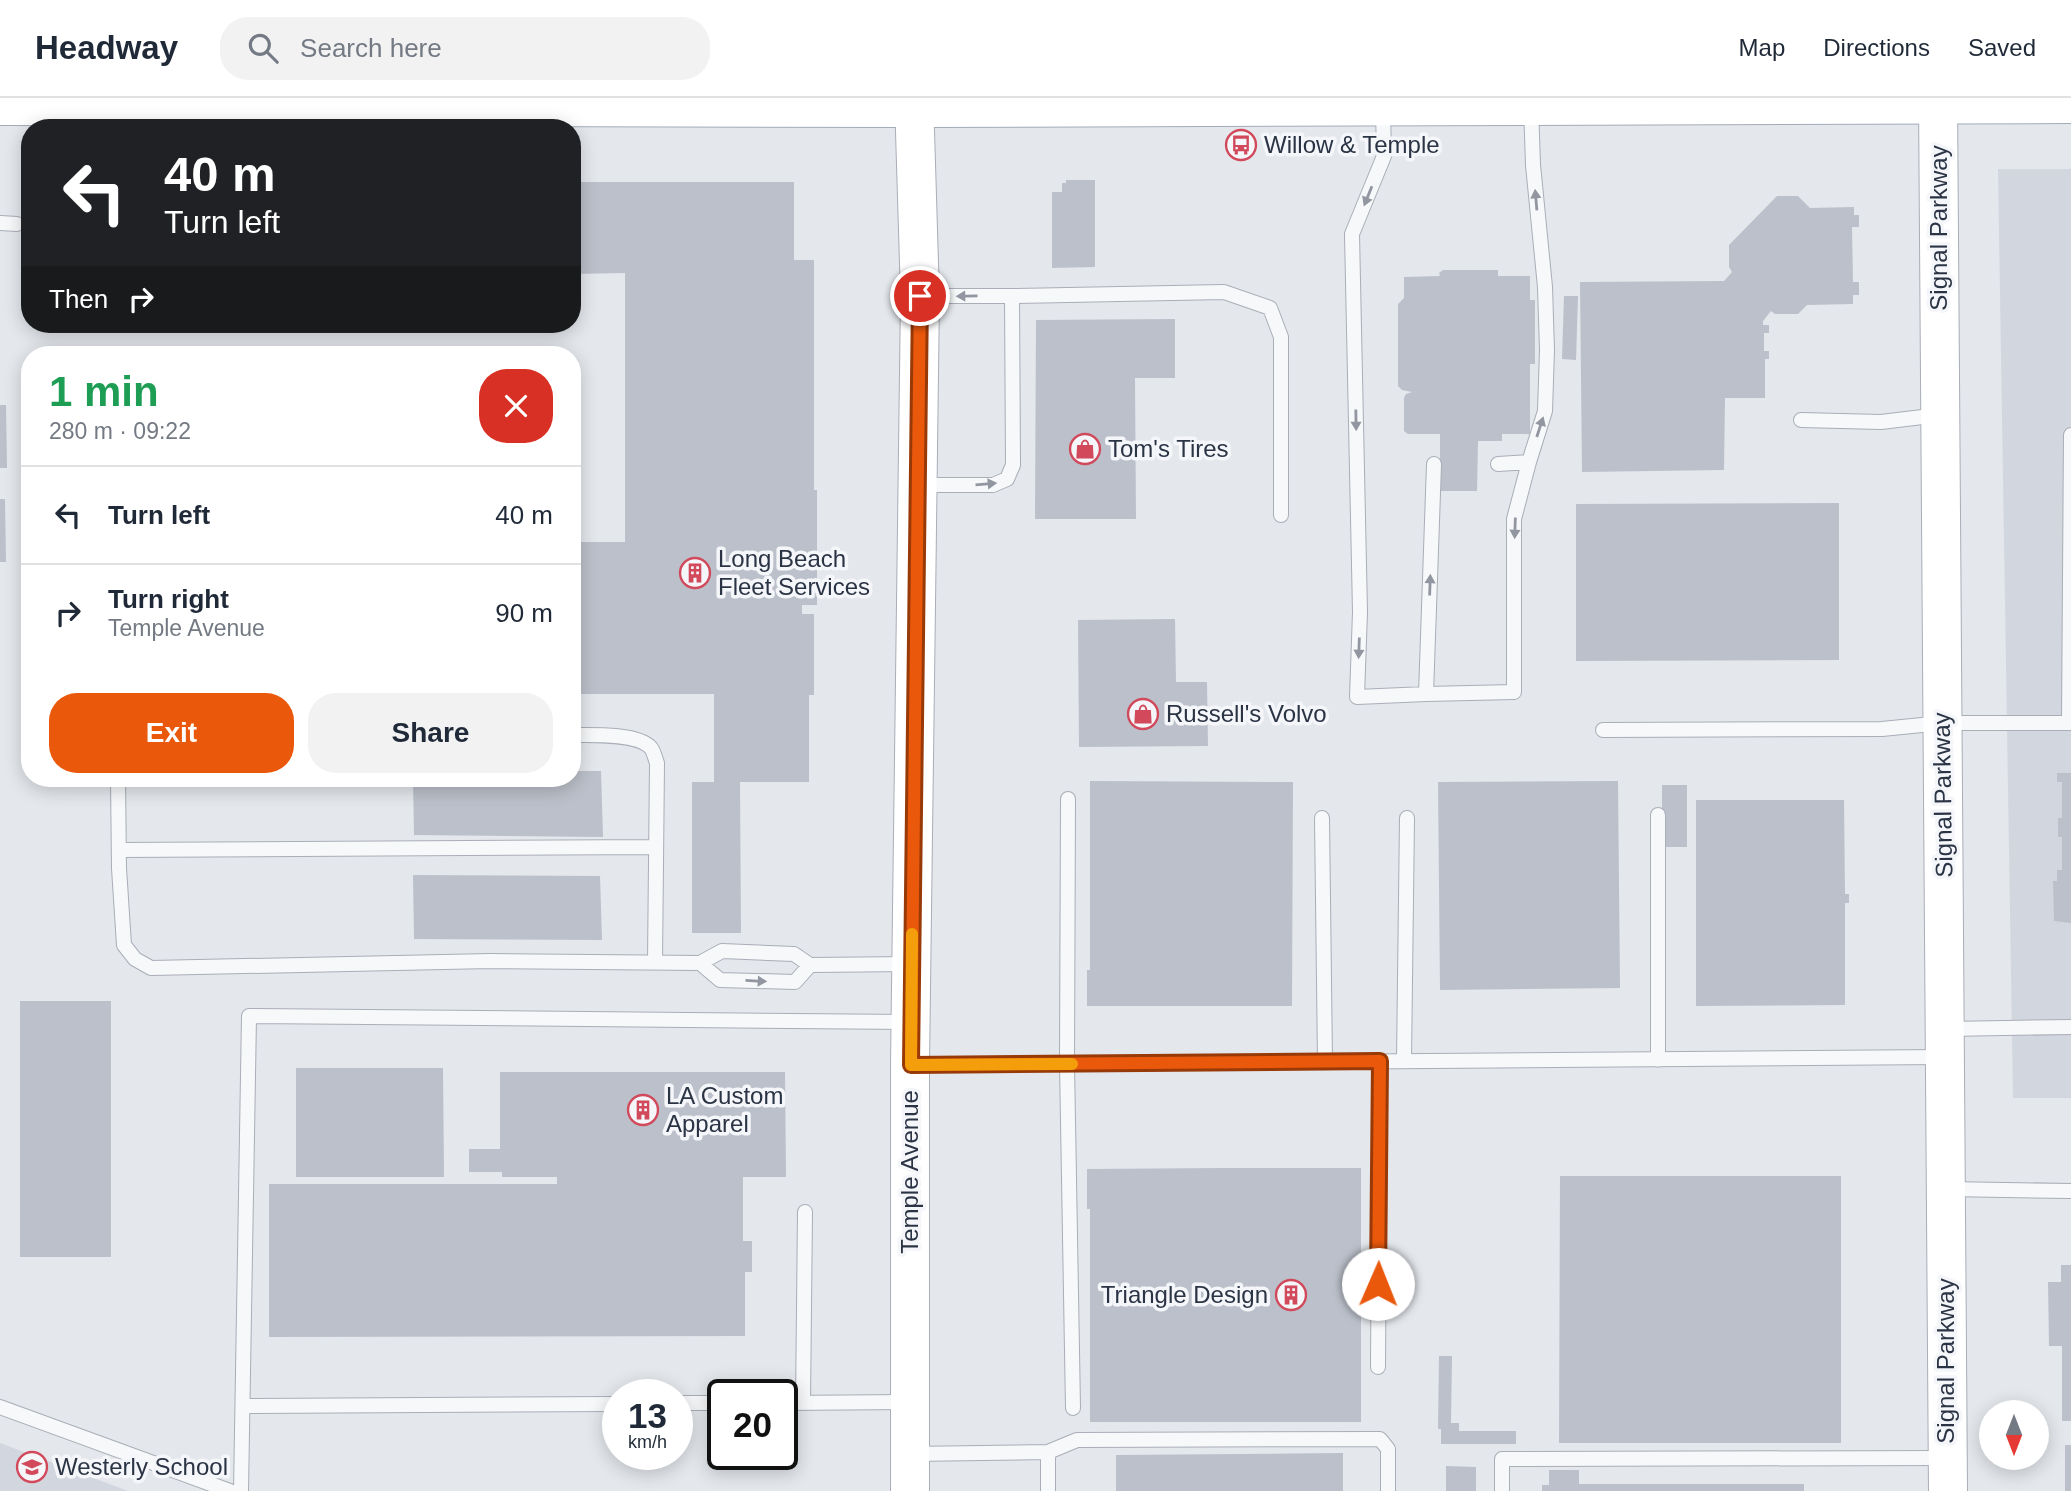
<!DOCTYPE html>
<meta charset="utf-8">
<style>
:root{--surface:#fff;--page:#f2f2f3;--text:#1f2937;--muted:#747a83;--line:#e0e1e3;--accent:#ea580c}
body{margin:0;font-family:Helvetica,sans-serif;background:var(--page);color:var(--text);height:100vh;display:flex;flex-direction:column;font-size:26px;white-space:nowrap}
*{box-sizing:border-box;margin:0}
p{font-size:23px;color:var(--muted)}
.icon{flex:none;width:38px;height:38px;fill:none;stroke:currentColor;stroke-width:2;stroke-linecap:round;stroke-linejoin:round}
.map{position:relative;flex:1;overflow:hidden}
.drawer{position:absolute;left:21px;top:248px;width:560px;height:441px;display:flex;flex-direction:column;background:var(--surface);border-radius:28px;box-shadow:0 4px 18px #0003}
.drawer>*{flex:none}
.guide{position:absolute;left:21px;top:21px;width:560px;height:214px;border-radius:28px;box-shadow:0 4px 18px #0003;background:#202124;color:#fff;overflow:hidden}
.needle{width:46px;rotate:180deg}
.fabs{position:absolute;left:1979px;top:1302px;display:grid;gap:14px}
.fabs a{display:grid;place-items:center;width:70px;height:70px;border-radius:50%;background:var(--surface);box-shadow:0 4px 18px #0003;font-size:35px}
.speed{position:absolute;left:602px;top:1281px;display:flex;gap:14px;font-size:35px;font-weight:700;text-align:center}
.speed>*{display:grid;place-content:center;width:91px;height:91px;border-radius:50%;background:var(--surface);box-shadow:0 4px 18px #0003;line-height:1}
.speed small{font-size:18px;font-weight:400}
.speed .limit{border:4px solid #111;border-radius:10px;background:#fff;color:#111}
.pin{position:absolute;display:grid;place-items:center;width:60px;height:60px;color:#fff;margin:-30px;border:4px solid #fff;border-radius:50%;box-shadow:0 2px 7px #0007}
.me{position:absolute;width:77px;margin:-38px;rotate:1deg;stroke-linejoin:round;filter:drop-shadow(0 0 5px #0008)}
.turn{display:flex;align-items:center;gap:24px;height:147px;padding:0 28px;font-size:32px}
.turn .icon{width:91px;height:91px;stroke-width:2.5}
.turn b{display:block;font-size:49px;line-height:60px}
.then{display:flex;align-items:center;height:66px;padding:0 28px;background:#0003;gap:14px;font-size:26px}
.round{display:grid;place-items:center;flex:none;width:74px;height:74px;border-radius:28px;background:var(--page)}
.head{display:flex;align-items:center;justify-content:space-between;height:119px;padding:0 28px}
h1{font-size:42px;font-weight:700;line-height:52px;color:#1e9e55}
.action{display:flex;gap:14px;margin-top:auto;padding:14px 28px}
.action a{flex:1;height:80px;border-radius:28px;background:var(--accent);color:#fff;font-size:28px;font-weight:700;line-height:80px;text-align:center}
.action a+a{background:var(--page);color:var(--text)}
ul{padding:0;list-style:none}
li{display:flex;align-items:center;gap:21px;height:98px;padding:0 28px;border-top:2px solid var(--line)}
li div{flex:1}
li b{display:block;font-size:26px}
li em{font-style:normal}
header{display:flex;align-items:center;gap:42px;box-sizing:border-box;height:98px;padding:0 35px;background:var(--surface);border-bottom:2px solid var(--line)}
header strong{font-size:33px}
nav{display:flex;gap:38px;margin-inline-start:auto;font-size:24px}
.search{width:490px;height:63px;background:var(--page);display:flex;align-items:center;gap:18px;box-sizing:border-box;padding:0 24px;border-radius:28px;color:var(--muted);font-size:26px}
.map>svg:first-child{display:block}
</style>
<header>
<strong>Headway</strong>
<div class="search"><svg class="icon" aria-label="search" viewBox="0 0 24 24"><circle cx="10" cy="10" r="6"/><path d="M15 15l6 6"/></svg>Search here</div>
<nav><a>Map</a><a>Directions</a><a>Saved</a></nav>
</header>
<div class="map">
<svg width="2071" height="1393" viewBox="0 0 2071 1393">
<rect width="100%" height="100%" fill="#e4e7ec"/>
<!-- built -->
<path fill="#d2d6de" d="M1998 71H2071V1000H2013Z
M0 1345 128 1393H0Z"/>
<!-- building -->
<path fill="#bbc0ca" d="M1066 82H1095V169L1052 170V94H1062V85H1066Z
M572 84H794V162H814V392H817V507H802V516H814V597H809V684H740L741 835H692V684H714V596H572V444H625V175L572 176Z
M1777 98H1798L1810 110 1854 109V117H1859V129H1852L1853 184H1859V197H1853V206L1807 207 1798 216H1775L1771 213 1763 223V227H1769V235H1764V253H1769V261H1765V300H1725L1724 372 1582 374 1580 184 1724 183 1732 174 1729 169V147Z
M1443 172H1498V178H1530V202H1535V266H1530V336H1502V343H1478L1477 393H1440V336H1408L1404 333V300L1406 296 1412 294 1402 292 1398 288V206L1404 200V179L1440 178 1439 175Z
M1564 198H1578L1576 262 1562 261Z
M1175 221V280H1135L1136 421H1035L1036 222Z
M0 307H6L7 370H0Z
M0 401H5L6 464H0Z
M1839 405V562L1576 563V406Z
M1175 521 1176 584H1207L1208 648 1079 649 1078 522Z
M572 673H601L603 739 414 737 413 681H572Z
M2057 675H2071V825L2054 823 2053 783H2057V772H2062V739H2058V720H2062V684H2057Z
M1090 683 1293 684 1292 908H1087V872H1090Z
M1618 683 1620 890 1440 892 1438 684Z
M1662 687H1687V749H1662Z
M1696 702H1844L1845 796H1849V805H1845V907L1696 908Z
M413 777 600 778 602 842 414 841Z
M20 903H111V1159H20Z
M296 970H443L444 1079H296Z
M500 974H785L786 1079H743V1143H752V1174H745V1238L269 1239V1086H557V1079H502V1074H469V1051H500Z
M1222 1070H1361V1324H1090V1111H1087V1071Z
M1560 1078H1841V1345H1559Z
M2061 1167H2071V1323H2062V1248H2049L2048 1184H2061Z
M1439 1258H1452L1451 1325H1459V1333H1516V1346H1441V1331H1438Z
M2065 1347H2071V1393H2065Z
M1343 1355V1393H1116V1357Z
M1446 1368 1476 1369V1393H1446Z
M1549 1372H1579V1386H1804V1393H1542V1387H1549Z"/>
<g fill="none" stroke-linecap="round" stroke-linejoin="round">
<!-- lane casing -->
<g stroke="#a9aeb7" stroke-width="16">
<path id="lane" d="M1383 10 1384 58 1352 136 1360 514 1357 599 1426 596 1434 366
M0 125 17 126
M1012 198 1224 194 1270 210 1281 239V417
M1801 322 1881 324 1939 317
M1498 366 1529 364 1545 313 1547 252 1545 189 1533 67 1531 8
M572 387V408
M919 387H993L1007 381 1013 367 1012 198H921
M1426 596 1514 594V421L1529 364
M2069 625 2071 337
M1603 632 1882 631 1942 625H2071
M572 637C591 637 638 635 651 650 654 654 655 660 657 665L655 864
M118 681 119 770 124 847 135 861 151 870 491 863 700 865 722 853 794 856 810 867 910 866
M1068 701 1067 966 1073 1310
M1658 717V962
M1322 720 1325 964
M119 752 656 749
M700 865 720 882 795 884 810 867
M1946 931 2071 929
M1404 963 1407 720
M910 967 1943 959
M1946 1091 2071 1093
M1378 1269 1380 963
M677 1305H723
M782 1305 908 1304
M803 1305 805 1114
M243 1308 618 1306
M0 1309 230 1393
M1048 1354 1077 1342 1380 1341 1388 1351V1393
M910 1356 1048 1354V1393
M241 1393 249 918 910 924
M1502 1393V1361L1945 1360"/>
</g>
<!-- secondary casing -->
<g stroke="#a9aeb7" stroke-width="40">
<path id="secondary" d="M1938 0 1948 1393
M910 1393V967L920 198 914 0"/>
</g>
<!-- primary casing -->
<g stroke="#a3abb8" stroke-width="40">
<path id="primary" d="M0 8 914 10 2071 6"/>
</g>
<!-- lane -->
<use href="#lane" stroke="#f7f8fa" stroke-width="14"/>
<!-- secondary -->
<use href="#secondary" stroke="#fff" stroke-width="38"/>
<!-- primary -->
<use href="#primary" stroke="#fff" stroke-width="38"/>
</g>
<!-- one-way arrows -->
<defs><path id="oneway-solid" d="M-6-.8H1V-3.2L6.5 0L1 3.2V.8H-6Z" transform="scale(1.75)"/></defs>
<g fill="#9196a0">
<use href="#oneway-solid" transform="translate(1368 98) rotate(112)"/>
<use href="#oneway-solid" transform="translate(1536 102) rotate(-95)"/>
<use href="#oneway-solid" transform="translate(967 198) rotate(179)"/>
<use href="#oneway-solid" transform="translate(1356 322) rotate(89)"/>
<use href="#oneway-solid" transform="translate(1540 329) rotate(-72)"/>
<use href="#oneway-solid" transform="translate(986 386) rotate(-5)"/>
<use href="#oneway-solid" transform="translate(1515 430) rotate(92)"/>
<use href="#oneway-solid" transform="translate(1430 487) rotate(-88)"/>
<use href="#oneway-solid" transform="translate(1359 550) rotate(92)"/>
<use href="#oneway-solid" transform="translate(756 883) rotate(3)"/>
</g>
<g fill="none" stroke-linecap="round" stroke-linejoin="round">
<!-- route casing -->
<g stroke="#983908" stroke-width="18">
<path id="route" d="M920 198 911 967 1380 963 1378 1186"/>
</g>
<!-- route -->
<use href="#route" stroke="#ea580c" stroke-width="12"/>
<!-- slow -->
<path stroke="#f59e0b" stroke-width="12" d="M912 836 911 967 1072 966"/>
</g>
<!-- icons -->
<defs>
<g id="bus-ring" transform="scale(1.575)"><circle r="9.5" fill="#f4f6f9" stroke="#d1495b" stroke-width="1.5"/><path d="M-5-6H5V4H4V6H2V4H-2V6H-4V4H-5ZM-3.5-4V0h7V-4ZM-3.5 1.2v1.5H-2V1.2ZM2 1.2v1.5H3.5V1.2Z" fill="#d1495b"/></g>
<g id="shop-ring" transform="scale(1.575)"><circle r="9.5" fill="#f4f6f9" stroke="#d1495b" stroke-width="1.5"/><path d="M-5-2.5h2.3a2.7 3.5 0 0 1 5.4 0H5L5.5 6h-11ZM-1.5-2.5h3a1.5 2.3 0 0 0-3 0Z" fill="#d1495b"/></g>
<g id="building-ring" transform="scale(1.575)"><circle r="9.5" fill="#f4f6f9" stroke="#d1495b" stroke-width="1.5"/><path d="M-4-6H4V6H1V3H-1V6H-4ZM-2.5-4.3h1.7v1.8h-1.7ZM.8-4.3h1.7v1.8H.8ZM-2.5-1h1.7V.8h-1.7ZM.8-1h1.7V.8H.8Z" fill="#d1495b"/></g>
<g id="school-ring" transform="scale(1.575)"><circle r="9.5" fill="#f4f6f9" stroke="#d1495b" stroke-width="1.5"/><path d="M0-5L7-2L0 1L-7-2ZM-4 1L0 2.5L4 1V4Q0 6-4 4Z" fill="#d1495b"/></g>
</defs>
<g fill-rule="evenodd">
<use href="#bus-ring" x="1241" y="47"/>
<use href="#shop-ring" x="1085" y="351"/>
<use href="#building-ring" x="695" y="475"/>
<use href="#shop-ring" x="1143" y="616"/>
<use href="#building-ring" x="643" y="1012"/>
<use href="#building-ring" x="1291" y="1197"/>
<use href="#school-ring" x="32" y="1369"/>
</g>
<g text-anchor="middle" stroke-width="7" stroke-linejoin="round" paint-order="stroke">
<!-- poi labels -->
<g font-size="24" fill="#2b3445" stroke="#f4f6f9" text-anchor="start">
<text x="1264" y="55">Willow &amp; Temple</text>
<text x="1108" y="359">Tom's Tires</text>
<text x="718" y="469">Long Beach<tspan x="718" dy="28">Fleet Services</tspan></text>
<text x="1166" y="624">Russell's Volvo</text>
<text x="666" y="1006">LA Custom<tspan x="666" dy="28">Apparel</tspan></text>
<text x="1268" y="1205" text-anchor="end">Triangle Design</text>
<text x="55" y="1377">Westerly School</text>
</g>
<!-- street labels -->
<g font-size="24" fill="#2b3445" stroke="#f4f6f9">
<text transform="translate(1939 130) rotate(-90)" y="8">Signal Parkway</text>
<text transform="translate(1943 697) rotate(-91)" y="8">Signal Parkway</text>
<text transform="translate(910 1074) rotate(-90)" y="8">Temple Avenue</text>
<text transform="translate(1946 1263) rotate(-90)" y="8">Signal Parkway</text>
</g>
</g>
</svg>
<div class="fabs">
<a><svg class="needle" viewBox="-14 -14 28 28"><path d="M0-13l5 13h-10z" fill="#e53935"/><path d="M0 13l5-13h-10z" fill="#747a83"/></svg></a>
</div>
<div class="speed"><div>13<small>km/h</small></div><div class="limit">20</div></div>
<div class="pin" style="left:920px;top:198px;background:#d93025"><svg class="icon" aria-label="arrive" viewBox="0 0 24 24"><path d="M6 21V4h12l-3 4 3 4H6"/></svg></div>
<svg class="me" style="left:1378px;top:1186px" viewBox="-20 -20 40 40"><circle r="19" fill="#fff"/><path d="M0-13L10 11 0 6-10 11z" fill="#ea580c"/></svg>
<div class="guide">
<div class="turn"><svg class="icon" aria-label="left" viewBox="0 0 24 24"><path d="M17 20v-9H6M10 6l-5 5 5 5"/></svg><div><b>40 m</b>Turn left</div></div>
<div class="then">Then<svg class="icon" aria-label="right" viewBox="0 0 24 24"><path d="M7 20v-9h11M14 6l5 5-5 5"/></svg></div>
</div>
<section class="drawer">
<div class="head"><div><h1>1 min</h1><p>280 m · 09:22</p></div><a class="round" style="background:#d93025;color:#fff"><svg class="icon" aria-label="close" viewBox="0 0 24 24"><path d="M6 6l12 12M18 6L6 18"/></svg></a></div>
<ul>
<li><svg class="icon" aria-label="left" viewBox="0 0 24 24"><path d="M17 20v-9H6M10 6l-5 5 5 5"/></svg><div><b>Turn left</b></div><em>40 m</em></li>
<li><svg class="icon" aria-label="right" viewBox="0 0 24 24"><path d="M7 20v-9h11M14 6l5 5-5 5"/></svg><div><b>Turn right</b><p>Temple Avenue</p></div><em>90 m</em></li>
</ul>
<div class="action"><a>Exit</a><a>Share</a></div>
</section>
</div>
